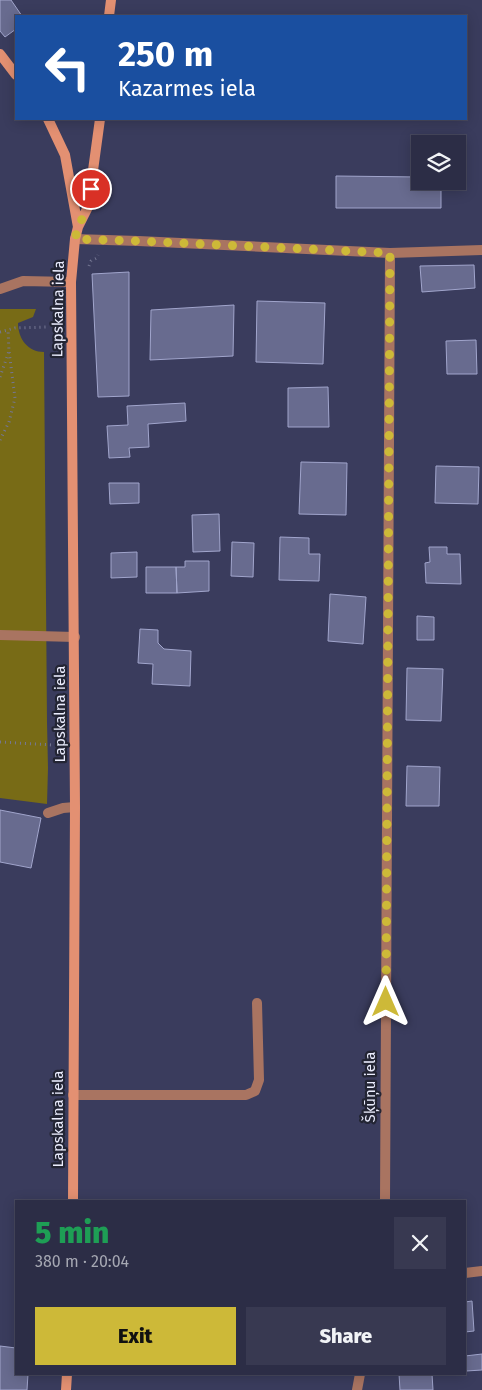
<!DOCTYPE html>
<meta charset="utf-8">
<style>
:root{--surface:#2c2d46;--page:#383951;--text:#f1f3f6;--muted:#a6a8b3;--line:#48495f;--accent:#cdb938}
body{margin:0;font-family:"Fira Sans",sans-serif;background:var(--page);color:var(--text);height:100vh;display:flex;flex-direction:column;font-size:19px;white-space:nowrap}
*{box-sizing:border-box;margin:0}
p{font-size:16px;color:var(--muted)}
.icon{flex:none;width:28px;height:28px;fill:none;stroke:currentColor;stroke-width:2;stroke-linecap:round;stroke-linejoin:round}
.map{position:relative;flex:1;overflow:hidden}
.sheet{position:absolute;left:15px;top:1200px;width:451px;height:175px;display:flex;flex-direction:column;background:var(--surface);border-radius:0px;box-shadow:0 2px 12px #0003,0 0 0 1px var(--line)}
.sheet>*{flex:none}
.guide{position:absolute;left:15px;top:15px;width:452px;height:105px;border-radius:0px;box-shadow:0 2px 12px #0003,0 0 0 1px var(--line);background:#1a4fa0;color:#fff;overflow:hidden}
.buttons{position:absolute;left:411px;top:135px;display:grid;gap:10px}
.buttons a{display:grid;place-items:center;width:55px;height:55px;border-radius:0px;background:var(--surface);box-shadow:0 2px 12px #0003,0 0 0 1px var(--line);font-size:25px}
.pin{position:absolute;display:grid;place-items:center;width:42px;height:42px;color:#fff;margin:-21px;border:2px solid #fff;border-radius:50%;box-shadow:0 1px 5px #0007}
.me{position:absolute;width:55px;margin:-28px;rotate:0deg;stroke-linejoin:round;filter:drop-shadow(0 0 4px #0008)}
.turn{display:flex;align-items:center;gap:18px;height:105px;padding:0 20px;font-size:22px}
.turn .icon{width:65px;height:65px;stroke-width:2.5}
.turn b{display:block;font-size:35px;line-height:42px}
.round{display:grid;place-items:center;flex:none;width:52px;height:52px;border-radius:0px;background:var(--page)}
.headline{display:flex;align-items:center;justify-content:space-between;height:85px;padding:0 20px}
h1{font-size:30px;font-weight:800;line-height:38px;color:#1e9e55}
.cta{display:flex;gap:10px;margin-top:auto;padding:10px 20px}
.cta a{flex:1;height:58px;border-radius:0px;background:var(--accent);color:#111;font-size:20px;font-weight:800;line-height:58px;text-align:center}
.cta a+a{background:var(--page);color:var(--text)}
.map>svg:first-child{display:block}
</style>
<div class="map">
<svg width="482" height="1390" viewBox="0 0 482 1390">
<rect width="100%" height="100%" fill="#3a3c5d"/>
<!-- green -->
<path fill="#786b16" d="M0 309H36L33 317 18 323C18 339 28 352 44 352L47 722 48 768 47 804 0 798Z"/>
<!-- building -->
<path fill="#686b8f" stroke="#a1a5cc" d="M0 0H11L22 16H16V29L5 37 0 31Z
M336 176 420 177V181H441V208H336Z
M474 265 475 288 422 292 420 266Z
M129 272V396L98 397 92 274Z
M257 301 325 303 323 364 256 362Z
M234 305 233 356 150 360 151 310Z
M476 340 477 374H447L446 341Z
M328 387 329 427H288V388Z
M185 403 186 421 148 424 149 447 129 448 130 457 109 458 107 426 128 425 127 406Z
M301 462 347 463 346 515 299 514Z
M436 466 479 467 478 504 435 503Z
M109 483H139V503L110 504Z
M219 514 220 551 193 552 192 515Z
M280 537 309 538V554H320L319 581 279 580Z
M232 542 254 543 253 577 231 576Z
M429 547H447V554H460L461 584 426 583 425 563 430 562Z
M137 552V577L111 578V553Z
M185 561H209V591L177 593 176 567H185Z
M146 567H176L177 593H146Z
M330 594 366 597 363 644 328 641Z
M417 616 434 617V640H417Z
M140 629 158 630V643L164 649 191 651 190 686 152 684 153 664 138 663Z
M407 668 443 669 441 721 406 720Z
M407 766 440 767 439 806H406Z
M0 810 41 818 31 868 0 862Z
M472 1301 474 1331 465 1332V1302Z
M0 1346 16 1348V1374H28L27 1390H0Z
M482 1354V1370L466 1371 465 1356Z
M399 1374H432L433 1390H400Z"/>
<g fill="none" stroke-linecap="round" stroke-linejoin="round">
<!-- path -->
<path stroke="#757793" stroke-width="3" stroke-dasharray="1 4" stroke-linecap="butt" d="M89 266 91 261 97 258 98 255
M0 332 15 328 48 327
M0 377 9 351 8 330
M0 440 9 422 15 398 9 351
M0 742 53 745"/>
<!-- service -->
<path stroke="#a97461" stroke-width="10" d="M0 289 23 281 71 282
M0 635 75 637
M48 813 63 808 75 807
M73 1095H246L255 1091 259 1080 257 1003"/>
<!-- minor -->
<path stroke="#a97461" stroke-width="10" d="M75 239 138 241 390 253 482 250
M385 1201 390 253
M465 1273 482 1271
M357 1390 360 1374"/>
<!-- secondary -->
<path stroke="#e39072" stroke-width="10" d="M109 16 111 0
M0 54 16 75
M48 119 65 155 78 227
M73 1201 75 807 71 282 75 239 78 227 88 207 100 119
M66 1390 67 1374"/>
</g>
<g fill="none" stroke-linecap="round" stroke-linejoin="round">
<!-- route -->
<path stroke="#cdb938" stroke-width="9" stroke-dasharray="0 16.2" d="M91 189 88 207 78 227 75 239 138 241 390 253 386 1002"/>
</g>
<g text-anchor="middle" stroke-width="4.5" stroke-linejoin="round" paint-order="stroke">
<!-- street labels -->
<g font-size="15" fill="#ebedfe" stroke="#232534">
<text transform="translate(58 309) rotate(-89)" y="5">Lapskalna iela</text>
<text transform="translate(60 714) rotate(-90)" y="5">Lapskalna iela</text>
<text transform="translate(370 1087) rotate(-90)" y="5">Šķūņu iela</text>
<text transform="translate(58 1119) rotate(-90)" y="5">Lapskalna iela</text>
</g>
</g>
</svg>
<div class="buttons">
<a><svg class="icon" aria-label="layers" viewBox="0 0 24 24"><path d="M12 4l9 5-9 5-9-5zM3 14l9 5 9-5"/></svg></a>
</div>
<div class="pin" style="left:91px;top:189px;background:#d93025"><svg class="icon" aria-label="arrive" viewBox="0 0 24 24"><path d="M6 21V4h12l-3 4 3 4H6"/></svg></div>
<svg class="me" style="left:386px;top:1002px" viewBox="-20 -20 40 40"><path d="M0-17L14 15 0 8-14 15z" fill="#cdb938" stroke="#fff" stroke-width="4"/></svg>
<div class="guide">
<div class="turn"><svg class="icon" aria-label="left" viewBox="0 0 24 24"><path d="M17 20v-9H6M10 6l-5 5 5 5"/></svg><div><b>250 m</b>Kazarmes iela</div></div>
</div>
<section class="sheet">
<div class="headline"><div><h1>5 min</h1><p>380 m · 20:04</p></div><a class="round"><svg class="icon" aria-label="close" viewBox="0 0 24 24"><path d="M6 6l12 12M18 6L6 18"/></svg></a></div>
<div class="cta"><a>Exit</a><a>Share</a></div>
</section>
</div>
